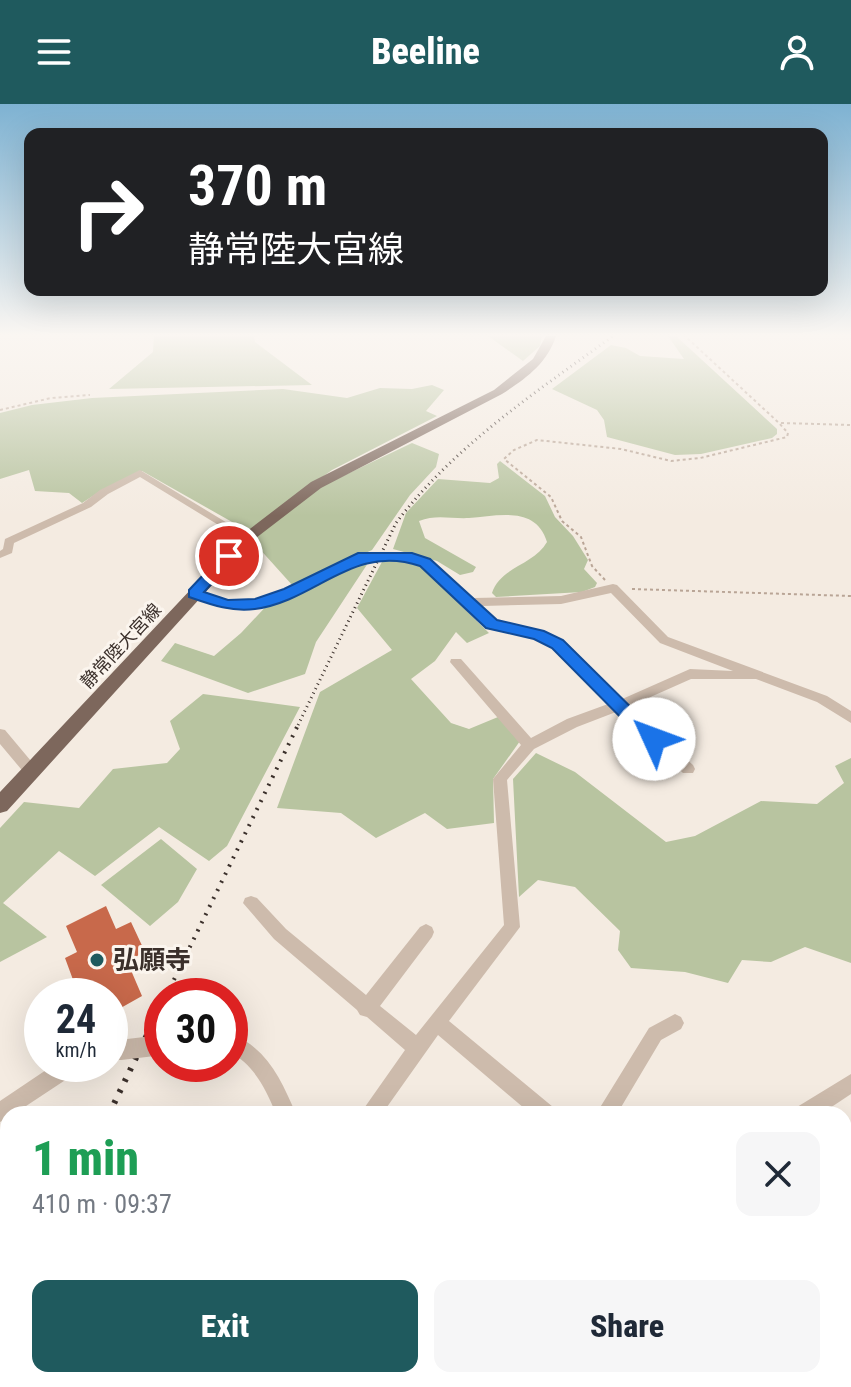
<!DOCTYPE html>
<meta charset="utf-8">
<style>
:root{--surface:#fff;--page:#f6f6f7;--text:#1f2937;--muted:#747a83;--accent:#1f5a5e}
body{margin:0;font-family:"Roboto Condensed","Noto Sans JP",sans-serif;background:var(--page);color:var(--text);height:100vh;display:flex;flex-direction:column;font-size:30px;white-space:nowrap}
*{box-sizing:border-box;margin:0}
p{font-size:26px;color:var(--muted)}
.icon{flex:none;width:44px;height:44px;fill:none;stroke:currentColor;stroke-width:2;stroke-linecap:round;stroke-linejoin:round}
.map{position:relative;flex:1;overflow:hidden}
.side{position:absolute;left:0px;top:1002px;width:852px;height:282px;display:flex;flex-direction:column;background:var(--surface);border-radius:24px 24px 0 0;box-shadow:0 8px 32px #0002}
.side>*{flex:none}
.guide{position:absolute;left:24px;top:24px;width:804px;height:168px;border-radius:16px;box-shadow:0 8px 32px #0002;background:#202124;color:#fff;overflow:hidden}
.speed{position:absolute;left:24px;top:874px;display:flex;gap:16px;font-size:40px;font-weight:700;text-align:center}
.speed>*{display:grid;place-content:center;width:104px;height:104px;border-radius:50%;background:var(--surface);box-shadow:0 8px 32px #0002;line-height:1}
.speed small{font-size:20px;font-weight:400}
.speed .limit{border:12px solid #d22;background:#fff;color:#111}
.pin{position:absolute;display:grid;place-items:center;width:68px;height:68px;color:#fff;margin:-34px;border:4px solid #fff;border-radius:50%;box-shadow:0 2px 8px #0007}
.me{position:absolute;width:88px;margin:-44px;rotate:313deg;stroke-linejoin:round;filter:drop-shadow(0 0 6px #0008)}
.turn{display:flex;align-items:center;gap:28px;height:168px;padding:0 32px;font-size:36px}
.turn .icon{width:104px;height:104px;stroke-width:2.5}
.turn b{display:block;font-size:56px;line-height:68px}
.round{display:grid;place-items:center;flex:none;width:84px;height:84px;border-radius:16px;background:var(--page)}
.summary{display:flex;align-items:center;justify-content:space-between;height:136px;padding:0 32px}
h1{font-size:48px;font-weight:800;line-height:60px;color:#1e9e55}
.action{display:flex;gap:16px;margin-top:auto;padding:16px 32px}
.action a{flex:1;height:92px;border-radius:16px;background:var(--accent);color:#fff;font-size:32px;font-weight:800;line-height:92px;text-align:center}
.action a+a{background:var(--page);color:var(--text)}
header{display:flex;justify-content:space-between;align-items:center;height:104px;padding:0 32px;background:var(--accent);color:#fff;font-size:36px;font-weight:800}
.map>svg:first-child{display:block}
</style>
<header><svg class="icon" aria-label="menu" viewBox="0 0 24 24"><path d="M4 6h16M4 12h16M4 18h16"/></svg>Beeline<svg class="icon" aria-label="person" viewBox="0 0 24 24"><circle cx="12" cy="8" r="4"/><path d="M4 21q1-7 8-7t8 7"/></svg></header>
<div class="map">
<svg width="851" height="1283" viewBox="0 0 851 1283">
<rect width="100%" height="100%" fill="#f4ebe1"/>
<!-- green -->
<path fill="#b8c4a0" d="M154 232H254L255 238 312 281 109 285 153 248Z
M488 232H542L540 242 523 257Z
M668 232H676L777 325V330L772 334 701 350 675 351 607 333 604 316 597 306 552 285 611 241 626 244 640 252 684 255Z
M432 281 444 286 426 307 437 312 332 366 248 427 142 367 102 386 82 399 69 389 35 387 29 366 0 375V309L32 301 92 294 283 285 347 294 380 284 412 285Z
M412 339 439 350 436 363 410 391 372 446 293 482 257 442 254 434 322 382Z
M500 357 545 392 555 413 573 432 588 456 584 465 597 479 595 483 582 488 496 493 492 489C500 463 534 461 547 438 536 401 497 412 469 414 451 415 436 410 419 417L425 434 476 463 473 468 460 471 437 457 393 445 406 409 438 375 490 379 499 374 497 360Z
M372 453 316 538 305 570 248 589 161 557 175 539 214 552 241 529 272 496Z
M383 456 418 459 489 529 467 539 456 528 435 557 411 575 451 619 469 625 498 613 520 637 493 675 494 719 447 725 425 709 376 734 341 709 277 704 320 588 392 546 357 504Z
M203 590 300 603 227 742 209 757 159 723 95 772 59 747 3 799 47 833 0 858V724L24 698 79 704 113 665 167 659 180 645 170 617Z
M536 649 575 668 666 738 695 732 761 697 817 700 844 679 835 662 851 654V859L805 843 771 858 742 856 728 879 685 868 631 864 618 846 620 827 575 783 538 776 519 793 513 675Z
M161 735 197 765 178 798 150 822 101 781Z"/>
<!-- building -->
<path fill="#c8694b" d="M106 802 116 825 131 818 145 848 127 857 142 892 110 910V892H79L65 854 77 848 66 822Z"/>
<g fill="none" stroke-linecap="round" stroke-linejoin="round">
<!-- path -->
<path stroke="#b9a596" stroke-width="2" stroke-dasharray="3 3" stroke-linecap="butt" d="M0 306 51 294 90 291
M781 319 851 321
M605 476 592 462 581 433 562 417 551 393 504 355 514 346 537 336 621 345 671 357 700 354 787 333 788 329 779 319 685 232
M632 485 851 492"/>
<!-- minor -->
<path fill="#cdbbac" fill-rule="evenodd" d="M140 366 252 434 251 436H243L140 373 108 390 91 403 14 439 12 449 0 454V447L3 445 5 435 83 399 100 386Z
M364 449 399 450 429 456 474 494 561 492 613 480 617 481 668 533 827 592 851 607V619L817 598 756 575H691L628 603 693 661 695 665 693 669H683L616 608 577 623 534 645 507 676 520 823 449 917 553 1003 556 1010H531L438 931 382 1010H360L405 946 367 913 360 911 357 906 274 835 243 799 245 794 251 792 257 794 286 825 366 891 420 823 426 820 432 823 434 828 432 833 380 902 416 931 504 821 493 675 521 641 450 558 451 555H461L531 634 567 615 608 600 554 543 536 533 488 523 467 501 421 461 399 456 366 455 293 491 257 504 227 505 190 493 188 490 194 486C206 490 218 496 230 497 279 501 320 463 364 449ZM611 489 660 539 733 567 690 565 620 596 562 537 543 527 496 517 482 502 561 500Z
M0 625 5 626 36 663 38 667 36 671H26L0 640Z
M675 910 681 913 684 919 681 925 661 936 617 1010H596L649 924Z
M230 929C267 944 281 975 296 1010H276C266 985 254 961 230 948Z
M55 960H81L79 967 14 1010H8V1014L0 1018V997Z
M851 970V990L821 1010H794L797 1003Z
M14 1276H41L38 1283H11Z
M459 1276H486L489 1283H462Z
M811 1276H838L841 1283H814Z"/>
<!-- major -->
<path fill="#7d675c" fill-rule="evenodd" d="M546 232H556C547 260 525 275 502 290L321 384 252 437 7 707 0 709V688L242 431 311 378 494 286 533 255Z"/>
<!-- rail-far2 -->
<path stroke="#3b302b" stroke-width="3" stroke-dasharray="1 4" stroke-linecap="butt" d="M298 621 396 419C455 341 535 289 613 232"/>
<!-- rail-far1 -->
<path stroke="#3b302b" stroke-width="4" stroke-dasharray="2 7" stroke-linecap="butt" d="M166 892 299 619
M158 908 162 900"/>
<!-- rail -->
<path stroke="#3b302b" stroke-width="6" stroke-dasharray="3 9" stroke-linecap="butt" d="M109 1010 159 906
M0 1236 8 1219"/>
<!-- minor-bridge -->
<path stroke="#cdbbac" stroke-width="20" d="M120 946 162 941"/>
</g>
<!-- sky -->
<linearGradient id="sky" x2="0" y2="1"><stop stop-color="#7eb2d2"/><stop offset="0.56" stop-color="#faf6f2"/><stop offset="1" stop-color="#faf6f2" stop-opacity="0"/></linearGradient>
<rect width="851" height="412" fill="url(#sky)"/>
<!-- route -->
<path fill="#1a73e8" stroke="#114b97" stroke-width="2" d="M229 448 237 452 204 488 228 496 255 495 284 485 358 449H412L430 455 497 516 544 527 563 536 663 635 660 640H647L552 544 534 535 486 524 420 462C353 439 316 497 255 505 231 508 212 501 189 493V486L224 449Z"/>
<!-- markers -->
<circle fill="#1f5a5e" stroke="#fbf5ee" stroke-width="3" cx="97" cy="856" r="8"/>
<g text-anchor="middle" stroke-width="6" stroke-linejoin="round" paint-order="stroke">
<!-- far-street labels -->
<g font-size="18" fill="#3b302b" stroke="#fbf5ee">
<text transform="translate(121 542) rotate(-47)" y="6">静常陸大宮線</text>
</g>
<!-- near-poi labels -->
<g font-size="26" font-weight="bold" fill="#3b302b" stroke="#fbf5ee" text-anchor="start">
<text x="113" y="865">弘願寺</text>
</g>
</g>
</svg>
<div class="speed"><div>24<small>km/h</small></div><div class="limit">30</div></div>
<div class="pin" style="left:229px;top:452px;background:#d93025"><svg class="icon" aria-label="arrive" viewBox="0 0 24 24"><path d="M6 21V4h12l-3 4 3 4H6"/></svg></div>
<svg class="me" style="left:654px;top:635px" viewBox="-20 -20 40 40"><circle r="19" fill="#fff"/><path d="M0-13L10 11 0 6-10 11z" fill="#1a73e8"/></svg>
<div class="guide">
<div class="turn"><svg class="icon" aria-label="right" viewBox="0 0 24 24"><path d="M7 20v-9h11M14 6l5 5-5 5"/></svg><div><b>370 m</b>静常陸大宮線</div></div>
</div>
<section class="side">
<div class="summary"><div><h1>1 min</h1><p>410 m · 09:37</p></div><a class="round"><svg class="icon" aria-label="close" viewBox="0 0 24 24"><path d="M6 6l12 12M18 6L6 18"/></svg></a></div>
<div class="action"><a>Exit</a><a>Share</a></div>
</section>
</div>
